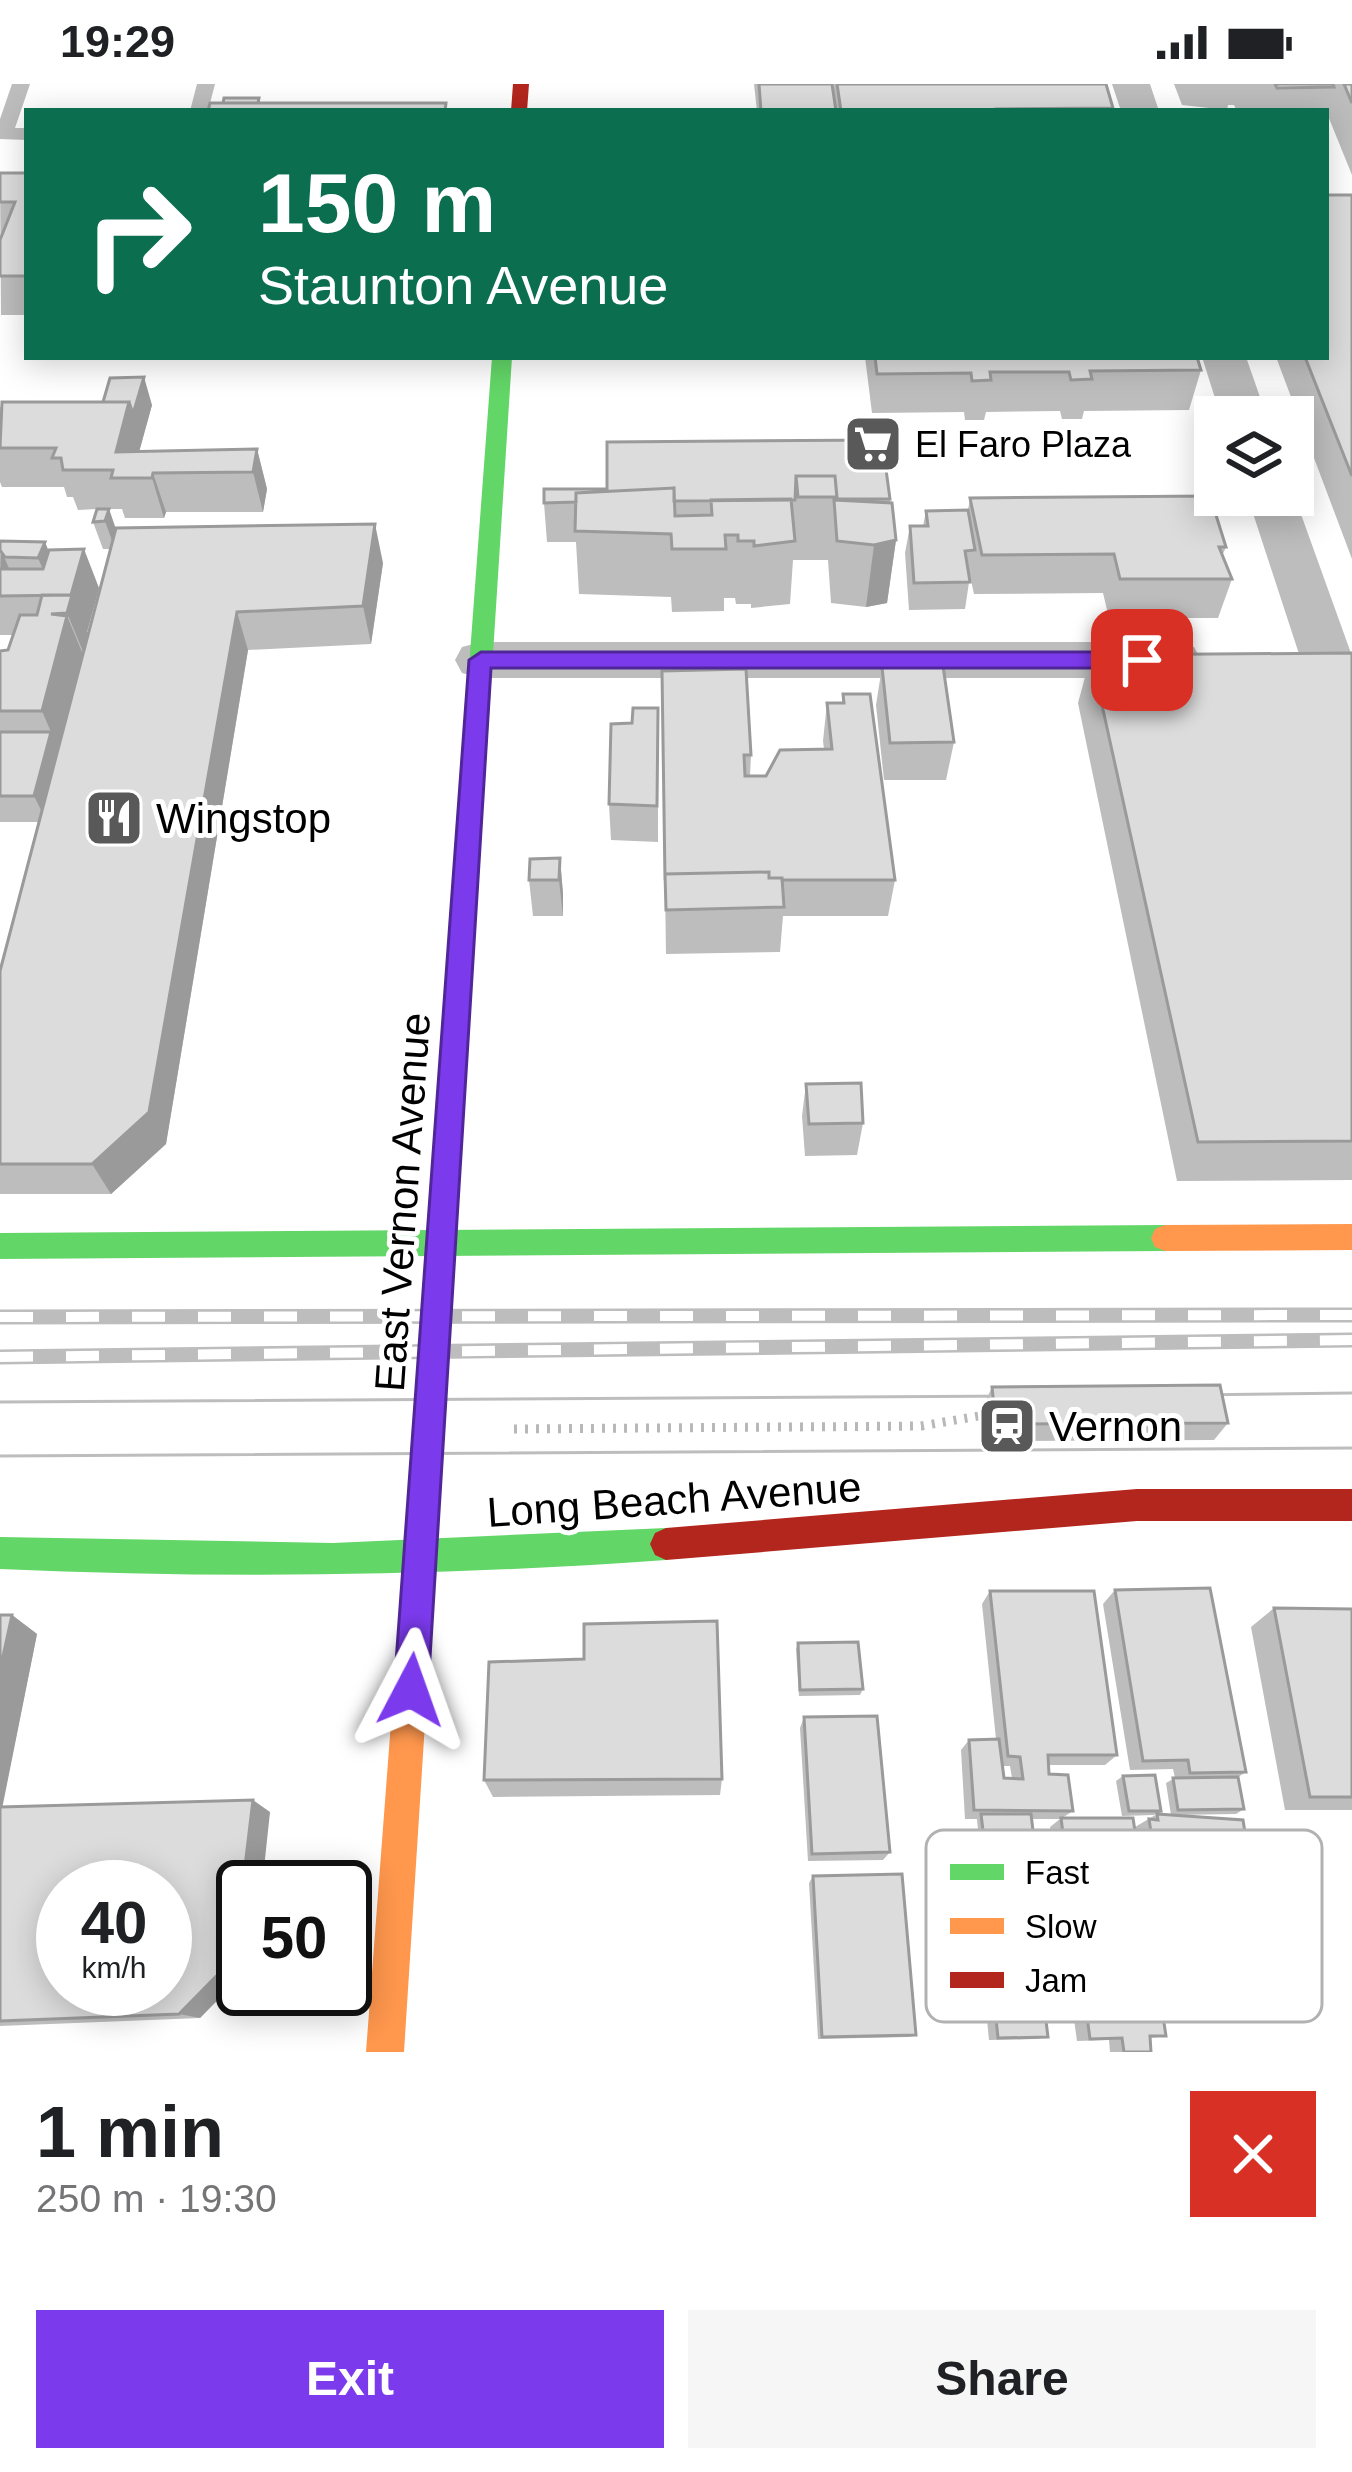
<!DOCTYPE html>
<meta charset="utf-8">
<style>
:root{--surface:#fff;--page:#f6f6f6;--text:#202124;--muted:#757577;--accent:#7c3aed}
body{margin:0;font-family:Arial,sans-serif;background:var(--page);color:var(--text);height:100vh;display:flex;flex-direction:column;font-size:45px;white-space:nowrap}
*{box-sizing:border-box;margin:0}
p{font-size:39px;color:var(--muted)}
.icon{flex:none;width:66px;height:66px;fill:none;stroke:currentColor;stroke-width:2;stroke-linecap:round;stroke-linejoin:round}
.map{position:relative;height:1968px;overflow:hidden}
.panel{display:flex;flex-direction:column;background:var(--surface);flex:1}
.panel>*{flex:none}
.guide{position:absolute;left:24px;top:24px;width:1305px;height:252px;border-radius:0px;box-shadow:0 6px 30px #0003;background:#0b6e4f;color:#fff;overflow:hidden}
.controls{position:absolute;left:1194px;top:312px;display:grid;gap:24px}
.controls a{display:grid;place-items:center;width:120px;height:120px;border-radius:0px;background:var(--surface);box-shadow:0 6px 30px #0003;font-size:60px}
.speed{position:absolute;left:36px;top:1776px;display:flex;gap:24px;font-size:60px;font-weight:700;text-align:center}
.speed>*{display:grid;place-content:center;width:156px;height:156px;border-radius:50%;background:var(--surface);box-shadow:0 6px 30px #0003;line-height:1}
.speed small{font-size:30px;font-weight:400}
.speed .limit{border:6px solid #111;border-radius:18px;background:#fff;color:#111}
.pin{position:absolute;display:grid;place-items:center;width:102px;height:102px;color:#fff;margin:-51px;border-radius:24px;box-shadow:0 6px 18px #0006}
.me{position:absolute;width:132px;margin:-66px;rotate:4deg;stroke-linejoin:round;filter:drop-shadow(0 0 9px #0008)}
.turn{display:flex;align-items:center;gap:42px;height:252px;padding:0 36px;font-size:54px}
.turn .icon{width:156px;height:156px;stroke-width:2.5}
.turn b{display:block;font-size:84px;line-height:102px}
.round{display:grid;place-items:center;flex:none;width:126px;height:126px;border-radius:0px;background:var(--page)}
.headline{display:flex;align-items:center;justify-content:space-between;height:204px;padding:0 36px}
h1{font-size:72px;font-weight:800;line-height:90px}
.primary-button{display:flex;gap:24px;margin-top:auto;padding:24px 36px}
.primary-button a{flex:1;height:138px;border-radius:0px;background:var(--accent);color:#fff;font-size:48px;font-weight:800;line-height:138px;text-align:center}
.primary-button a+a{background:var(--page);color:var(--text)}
.status{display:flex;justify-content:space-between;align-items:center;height:84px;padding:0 60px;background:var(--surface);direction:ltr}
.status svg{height:33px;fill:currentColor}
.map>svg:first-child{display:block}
</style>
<div class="status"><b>19:29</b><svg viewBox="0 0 49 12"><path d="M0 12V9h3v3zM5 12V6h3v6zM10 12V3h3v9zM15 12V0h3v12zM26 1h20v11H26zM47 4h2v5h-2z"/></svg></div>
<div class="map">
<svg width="1352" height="1968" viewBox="0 0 1352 1968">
<rect width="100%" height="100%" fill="#fff"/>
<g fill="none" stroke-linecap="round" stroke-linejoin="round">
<!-- path -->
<path stroke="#b8b8b8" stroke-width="9" stroke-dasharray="3 8" stroke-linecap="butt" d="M514 1345 921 1342 985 1331"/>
<!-- lane -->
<path fill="#bdbdbd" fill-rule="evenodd" d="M12 0H30L15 44H27V56L0 55V35Z
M197 0H215L208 27H190Z"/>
<!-- street -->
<path fill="#bdbdbd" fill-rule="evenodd" d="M1112 0H1150L1159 27H1121Z
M1202 273H1246L1267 333H1221Z
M1293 408 1352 572 1346 589 1327 594 1308 589 1301 576 1247 411Z
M481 558H1175L1194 563 1201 576 1194 589 1175 594H481L462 589 455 576 462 563Z"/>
<!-- fast -->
<path fill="#63d668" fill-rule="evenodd" d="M492 273H512L474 867 461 877 448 867Z
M1165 1141 1175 1145 1179 1154 1175 1163 1165 1167 0 1175V1149Z
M666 1444 677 1449 682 1460 677 1471 666 1476C444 1492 223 1495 0 1485V1453L333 1459Z"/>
<!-- slow -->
<path fill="#ff974d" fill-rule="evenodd" d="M1352 1140V1166L1165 1167 1155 1163 1151 1154 1155 1145 1165 1141Z
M420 1451 431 1456 436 1467 404 1968H366L404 1467 409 1456Z"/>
<!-- jam -->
<path fill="#b3261e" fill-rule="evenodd" d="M513 0H529L527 27H511Z
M461 857 474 867 436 1467 431 1478 420 1483 409 1478 404 1467 448 867Z
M1137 1405H1352V1437H1137L666 1476 655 1471 650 1460 655 1449 666 1444Z"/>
<!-- tram -->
<path stroke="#bdbdbd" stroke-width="3" d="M1190 1311 1352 1309
M0 1318 1022 1312
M0 1372 1352 1364"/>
<!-- rail casing -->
<g stroke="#bdbdbd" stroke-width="15">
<path id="rail" d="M0 1233 1352 1231
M0 1273 1352 1256"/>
</g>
<!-- rail -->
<use href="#rail" stroke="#fff" stroke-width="10" stroke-dasharray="33" stroke-linecap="butt"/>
</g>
<!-- wall -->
<path fill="#bdbdbd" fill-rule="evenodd" d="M754 0H1106L1113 24 1112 27H757Z
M1174 0H1352V91L1326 27H1237L1234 21H1228L1227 26 1182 21Z
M0 89H27V231H1Z
M1352 111V475L1276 273H1326Z
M865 273H1197L1201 286 1189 326 1084 327 1082 335H1062L1060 327 986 328 984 336H965L964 328 872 329Z
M152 321 139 367 257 365 267 405 263 428H166L164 434H125L122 425H109L116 445 383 479 371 560 248 566 166 1060 111 1110H0V887L39 738H0V567L8 566 14 551H0V457L45 458 48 467 99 504 87 548 88 551 111 465H103L93 438 97 425 78 426 73 413H67L64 403H2L0 398V323Z
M607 358 890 415 896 456 887 519 866 523 831 519 828 476H793L790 520 751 524V520H736L735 514H724V527L672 528 671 513 579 510 576 458H547L544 419 607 405Z
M970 414 1226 463 1222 472 1232 495 1218 534H1109L1103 509 974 510 970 492 965 525 909 526 905 469 910 442H923L926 427 968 426Z
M1352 569V1096L1177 1097 1078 619 1091 571Z
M882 583 954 658 946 696H884L876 621Z
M662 587 751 671 750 692H766L824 665 823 657 827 619H842L843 610 895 796 888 832H783L780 868 666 870Z
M658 624V758L611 756 609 720 632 639Z
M560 774 563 810V832H533L529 796Z
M806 1000 863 1039 857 1071 805 1072 802 1032Z
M992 1303 1228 1339 1214 1356 988 1357 984 1321Z
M1115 1506 1246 1688 1238 1693 1244 1725 1236 1730 1171 1731 1166 1699 1175 1694 1173 1685 1130 1686 1103 1520Z
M990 1507 1117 1671 1105 1681H1048L1049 1690 1073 1727 1062 1734 1166 1952 1150 1954 1151 1968H1110L1109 1956 1077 1957 1073 1928 1045 1931 1048 1953 1036 1955 989 1956 974 1803 982 1797 1057 1795 1050 1743 1060 1735H1032L1036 1772 1031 1776H981L977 1735H965L961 1666 969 1656 996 1655 982 1520ZM1003 1682H1010L1012 1694H1004Z
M1274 1524 1352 1525V1726H1285L1251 1543Z
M0 1531H12L37 1550 2 1722 270 1728 243 1803V1890L200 1934 0 1942Z
M798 1559 863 1605 860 1611 799 1612 796 1565Z
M584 1575 722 1695 720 1711 493 1713 484 1696Z
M804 1633 890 1768 883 1776 808 1777 800 1644Z
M1123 1692 1161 1727 1154 1731 1122 1732 1116 1697Z
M1157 1730 1263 1861 1245 1866 1167 1864 1165 1847H1150L1135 1743Z
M813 1792 916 1951 909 1953 818 1955 809 1799Z"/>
<!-- shaded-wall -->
<path fill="#9a9a9a" d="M144 293 152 321 132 394 116 368 129 318Z
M257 365 267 405 263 428 253 388Z
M153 389 166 428 164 434 152 394Z
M109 425 118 452 115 465 105 437Z
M375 440 383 479 371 560 363 522Z
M896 456 887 519 866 523 874 461Z
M45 458 56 485 50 502 38 474Z
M84 465 99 504 87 548 91 559 87 577 67 529Z
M1 466 18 505 0 496Z
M237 528 248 566 166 1060 111 1110 92 1080Z
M67 532 87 580 47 738 34 712 51 648 42 627Z
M560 774 563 810V832L559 796Z
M12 1531 37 1550 0 1735V1586Z
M253 1716 270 1728 262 1803H243V1890L200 1934 179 1930Z"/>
<!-- building -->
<path fill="#dcdcdc" stroke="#9a9a9a" stroke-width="3" fill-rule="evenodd" d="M759 0H832L836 27H761Z
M837 0H1106L1113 24 997 25 998 27H841Z
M1275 0H1333L1334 3 1277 4Z
M1344 0H1352V19Z
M224 14H259L258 19H223Z
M210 19H446L445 27H208Z
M0 89H27V192H0V156L15 118H0Z
M1326 111H1352V392L1305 273H1326Z
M875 273H1197L1201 286 1090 287 1092 295 1071 296 1069 288H990L991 296 972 297 971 289 877 290Z
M144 293 133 330 129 318H103L110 294Z
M2 318H129L116 368 257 365 253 388 153 389 152 394H111L113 386H63L61 374H52L56 364H0Z
M882 356 890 415H837L835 392H796L795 416 674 417V404L576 409V418L544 419V405H607V358Z
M796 392H835L837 413H798Z
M674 404 675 432 712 431 711 416 791 415 795 457 754 462V457H738V451H725L726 465H672L671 450 575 447 576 409Z
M1210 412 1226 463H1219L1232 495H1120L1114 470 982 471 970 414Z
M834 416 892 419 896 456 874 461 837 457Z
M97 425H109L105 437 93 438Z
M968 426 975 466 965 467 970 498 914 499 910 442H928L926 427Z
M375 440 363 522 237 528 149 1028 92 1080H0V887L116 444Z
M0 457 45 458 38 474 5 473 0 466Z
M84 465 71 511 0 512V485H43L49 466Z
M42 511H72L67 529 51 530 67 532 42 627H0V567L8 566 20 531H37Z
M1352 569V1057L1198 1058 1091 571Z
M943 582 954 658 890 659 882 583Z
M746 585 751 671H744L745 692H766L780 666 832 665 827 619H844L843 610H870L895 796H782V794H769V788L665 790V796L662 587Z
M633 624H658L657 722 609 720 611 640 632 639Z
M0 648H51L34 712H0Z
M560 774 559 796H529L530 775Z
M769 788V794H782L784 823 666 826 665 790Z
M861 999 863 1039 809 1040 806 1000Z
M1220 1301 1228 1339 996 1340 992 1303Z
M1210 1504 1246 1688 1190 1689 1188 1676 1143 1677 1115 1506Z
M990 1507H1094L1117 1671H1048L1049 1690 1068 1691 1073 1727 974 1726 969 1656 999 1655 1004 1694 1023 1695 1020 1673 1008 1672Z
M1274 1524 1352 1525V1713H1310Z
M0 1531H12L0 1586Z
M717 1537 722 1695 484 1696 489 1578 584 1575V1540Z
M858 1558 863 1605 800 1606 798 1559Z
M877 1632 890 1768 812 1770 804 1633Z
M1155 1691 1161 1727H1129L1123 1692Z
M1238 1693 1244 1725 1178 1726 1173 1694Z
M253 1716 234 1874 179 1930 0 1937V1723ZM63 1803H165V1905H63Z
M981 1730H1031L1036 1772H986Z
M1157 1730 1243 1736 1263 1861 1182 1859 1180 1842H1165L1149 1735 1158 1736Z
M1061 1734H1133L1166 1952H1150L1151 1968H1124L1122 1954 1090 1955Z
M902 1790 916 1951 822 1953 813 1792Z
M1057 1795 1073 1928 1045 1929 1048 1953 998 1954 982 1797Z"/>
<!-- route -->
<path fill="#7c3aed" stroke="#51269a" stroke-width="3" d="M481 568H1142L1153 576 1142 584H491L428 1606 423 1618 411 1623 399 1618 394 1606 469 576Z"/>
<!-- icons -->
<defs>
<g id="supermarket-square" transform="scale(3)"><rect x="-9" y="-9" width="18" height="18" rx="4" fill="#595959" stroke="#fff"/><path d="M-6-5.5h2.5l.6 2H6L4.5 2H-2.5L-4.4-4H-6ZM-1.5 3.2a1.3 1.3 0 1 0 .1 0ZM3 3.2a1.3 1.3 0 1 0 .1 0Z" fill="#fff"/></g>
<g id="restaurant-square" transform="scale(3)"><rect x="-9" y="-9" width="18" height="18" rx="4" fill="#595959" stroke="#fff"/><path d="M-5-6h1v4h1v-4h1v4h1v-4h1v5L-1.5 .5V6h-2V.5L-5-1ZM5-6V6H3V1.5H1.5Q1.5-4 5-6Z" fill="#fff"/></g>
<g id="station-square" transform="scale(3)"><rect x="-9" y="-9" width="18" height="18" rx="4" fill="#595959" stroke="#fff"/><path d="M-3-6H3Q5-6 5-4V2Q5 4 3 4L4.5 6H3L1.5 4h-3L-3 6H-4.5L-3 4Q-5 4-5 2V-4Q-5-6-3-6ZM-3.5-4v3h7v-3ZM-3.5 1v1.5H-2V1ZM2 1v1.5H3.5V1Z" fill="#fff"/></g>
</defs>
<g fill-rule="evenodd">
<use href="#supermarket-square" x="873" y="360"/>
<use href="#restaurant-square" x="114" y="734"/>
<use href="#station-square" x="1007" y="1342"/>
</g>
<g text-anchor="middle" stroke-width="10" stroke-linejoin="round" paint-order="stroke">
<!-- far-poi labels -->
<g font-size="36" fill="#000" stroke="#fff" text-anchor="start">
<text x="915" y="373">El Faro Plaza</text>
</g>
<!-- poi labels -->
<g font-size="42" fill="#000" stroke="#fff" text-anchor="start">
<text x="156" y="749">Wingstop</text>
<text x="1049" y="1357">Vernon</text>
</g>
<!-- street labels -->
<g font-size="42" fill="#000" stroke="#fff">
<text transform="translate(402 1118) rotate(-86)" y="15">East Vernon Avenue</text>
<text transform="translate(674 1415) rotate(-4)" y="15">Long Beach Avenue</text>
</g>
</g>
<!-- legend -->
<rect x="926" y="1746" width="396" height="192" rx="18" fill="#fff" stroke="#b2b2b2" stroke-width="3"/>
<rect x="950" y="1780" width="54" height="16" fill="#63d668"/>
<rect x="950" y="1834" width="54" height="16" fill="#ff974d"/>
<rect x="950" y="1888" width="54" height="16" fill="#b3261e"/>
<g font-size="33" fill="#000">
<text x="1025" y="1800">Fast</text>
<text x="1025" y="1854">Slow</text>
<text x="1025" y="1908">Jam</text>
</g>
</svg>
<div class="controls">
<a><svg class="icon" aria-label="layers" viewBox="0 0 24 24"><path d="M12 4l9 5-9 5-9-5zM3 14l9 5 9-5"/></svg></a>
</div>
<div class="speed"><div>40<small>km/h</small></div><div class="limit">50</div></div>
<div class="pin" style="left:1142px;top:576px;background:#d93025"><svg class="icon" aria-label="arrive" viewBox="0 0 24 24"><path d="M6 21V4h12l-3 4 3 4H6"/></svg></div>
<svg class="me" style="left:411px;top:1606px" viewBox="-20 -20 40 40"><path d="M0-17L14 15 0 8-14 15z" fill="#7c3aed" stroke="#fff" stroke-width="4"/></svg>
<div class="guide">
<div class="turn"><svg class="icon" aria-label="right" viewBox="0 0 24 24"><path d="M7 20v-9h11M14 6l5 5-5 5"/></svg><div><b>150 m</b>Staunton Avenue</div></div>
</div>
</div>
<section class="panel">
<div class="headline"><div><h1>1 min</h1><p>250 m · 19:30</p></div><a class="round" style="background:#d93025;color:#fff"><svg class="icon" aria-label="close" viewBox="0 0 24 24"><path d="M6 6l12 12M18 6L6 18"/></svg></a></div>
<div class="primary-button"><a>Exit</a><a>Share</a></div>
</section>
